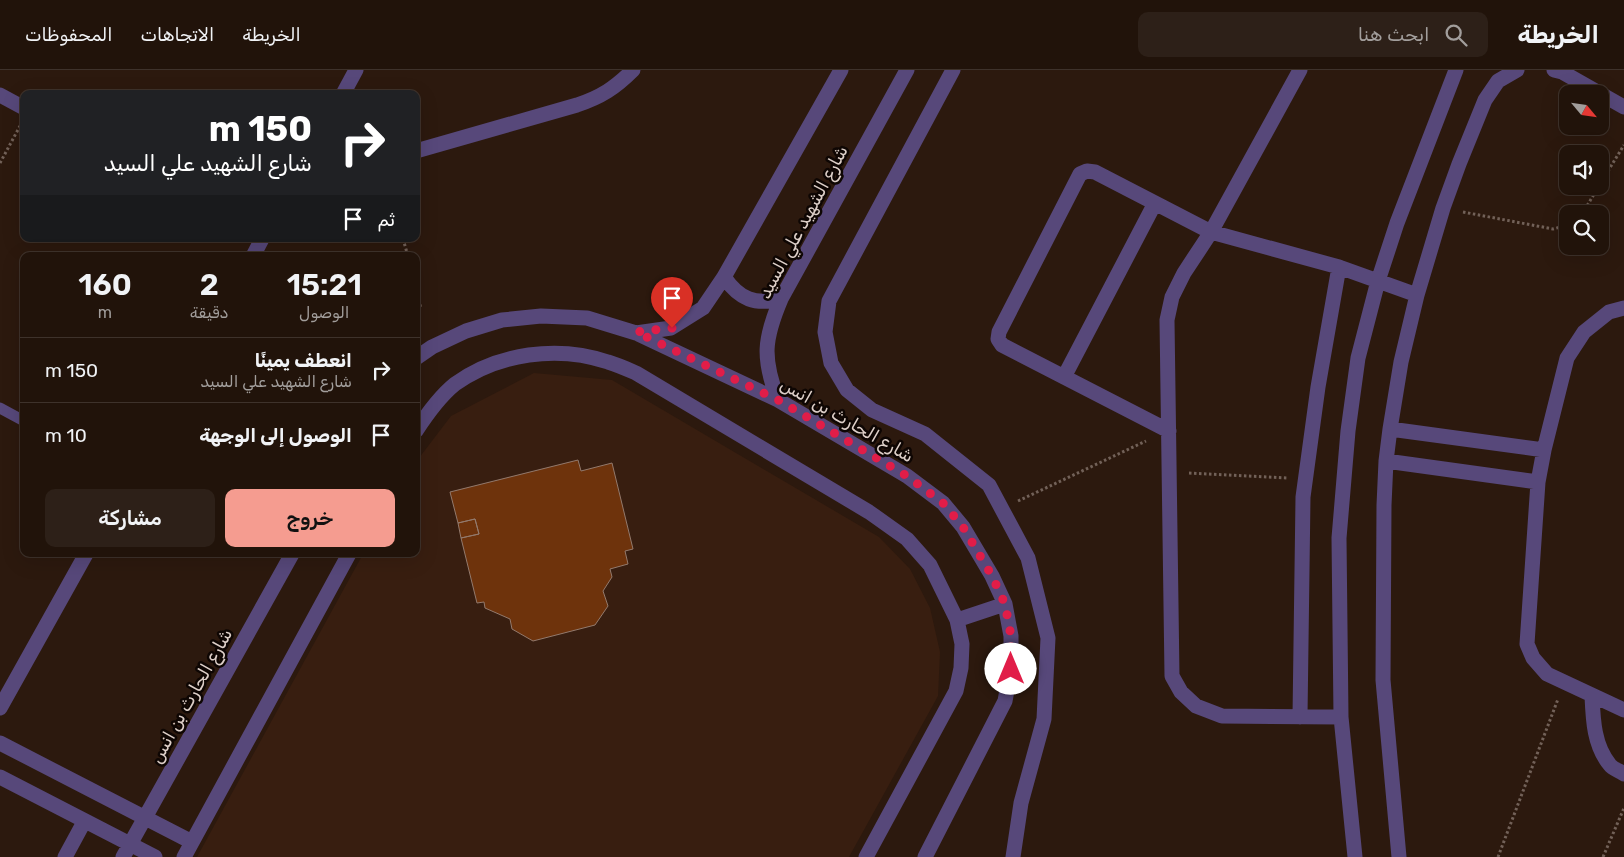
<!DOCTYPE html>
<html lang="ar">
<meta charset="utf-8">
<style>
:root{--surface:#21130a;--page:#2d2018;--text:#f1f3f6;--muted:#a29e9c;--line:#3e322b;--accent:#f59c90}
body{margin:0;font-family:Rubik,"Noto Sans Arabic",sans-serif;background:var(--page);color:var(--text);direction:rtl;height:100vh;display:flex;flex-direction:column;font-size:19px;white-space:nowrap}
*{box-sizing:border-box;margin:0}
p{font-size:16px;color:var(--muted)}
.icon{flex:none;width:28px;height:28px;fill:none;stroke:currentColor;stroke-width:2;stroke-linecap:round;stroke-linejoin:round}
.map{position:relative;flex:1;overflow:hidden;direction:ltr}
.sheet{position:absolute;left:20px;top:182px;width:400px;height:305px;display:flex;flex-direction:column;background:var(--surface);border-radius:10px;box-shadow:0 5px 20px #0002,0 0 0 1px var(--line);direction:rtl}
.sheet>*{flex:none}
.hud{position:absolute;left:20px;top:20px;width:400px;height:152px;border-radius:10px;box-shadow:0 5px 20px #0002,0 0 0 1px var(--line);direction:rtl;background:#202124;color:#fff;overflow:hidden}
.needle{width:32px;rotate:119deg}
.controls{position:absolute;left:1559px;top:15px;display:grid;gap:10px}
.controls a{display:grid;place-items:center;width:50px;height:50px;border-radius:10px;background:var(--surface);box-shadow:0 5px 20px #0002,0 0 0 1px var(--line);font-size:25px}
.pin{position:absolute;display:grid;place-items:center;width:42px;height:42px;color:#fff;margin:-51px -21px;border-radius:50% 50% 50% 0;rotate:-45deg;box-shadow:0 0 5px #0007}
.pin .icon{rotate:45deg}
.me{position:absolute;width:55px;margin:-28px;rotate:0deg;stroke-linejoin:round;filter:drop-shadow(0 0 4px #0008)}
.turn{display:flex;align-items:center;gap:18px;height:105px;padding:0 25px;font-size:22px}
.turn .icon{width:65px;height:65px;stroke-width:2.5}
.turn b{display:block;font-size:35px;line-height:42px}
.then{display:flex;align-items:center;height:48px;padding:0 25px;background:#0003;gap:10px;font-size:19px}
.eta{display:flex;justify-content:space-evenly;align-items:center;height:85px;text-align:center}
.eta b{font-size:30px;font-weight:600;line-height:35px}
.action{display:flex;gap:10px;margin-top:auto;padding:10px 25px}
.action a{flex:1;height:58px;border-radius:10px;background:var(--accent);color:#111;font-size:20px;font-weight:600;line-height:58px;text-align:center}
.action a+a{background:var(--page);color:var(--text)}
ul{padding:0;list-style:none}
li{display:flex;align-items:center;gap:15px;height:65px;padding:0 25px;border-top:1px solid var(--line)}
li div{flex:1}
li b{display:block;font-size:19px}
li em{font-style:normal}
header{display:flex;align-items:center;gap:30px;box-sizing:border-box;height:70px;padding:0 25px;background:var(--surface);border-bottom:1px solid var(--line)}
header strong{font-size:24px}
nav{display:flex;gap:28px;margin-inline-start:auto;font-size:18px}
.search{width:350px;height:45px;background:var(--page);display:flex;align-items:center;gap:12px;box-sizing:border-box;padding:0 18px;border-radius:10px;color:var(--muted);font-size:19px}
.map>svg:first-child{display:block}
</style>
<header>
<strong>الخريطة</strong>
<div class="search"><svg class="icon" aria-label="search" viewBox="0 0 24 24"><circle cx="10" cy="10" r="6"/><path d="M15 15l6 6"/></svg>ابحث هنا</div>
<nav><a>الخريطة</a><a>الاتجاهات</a><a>المحفوظات</a></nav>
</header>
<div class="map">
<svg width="1624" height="787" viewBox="0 0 1624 787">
<rect width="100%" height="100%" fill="#2c190e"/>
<!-- built -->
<path fill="#381e10" d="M534 303 612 310 879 467 910 499 930 538 940 582 938 626 849 787H197L363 484H416V392L451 346Z"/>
<!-- building -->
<path fill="#6e330c" stroke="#937a6d" d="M578 390 581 401 612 393 633 479 625 481 628 494 610 499 612 507 603 521 608 536 595 555 533 571 512 559 510 549 485 538 484 532 477 533 461 468 479 464 475 449 458 453 450 422Z
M475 449 479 464 461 468 458 453Z"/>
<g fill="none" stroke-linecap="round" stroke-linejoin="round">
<!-- path -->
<path stroke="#726158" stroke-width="3" stroke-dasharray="2.5 2.5" stroke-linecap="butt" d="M0 93 20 56
M1600 114 1624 75
M1463 142 1553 159 1568 155
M1582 144 1599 116
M403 169 408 186
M416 220 421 239
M1189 403 1287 408
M1018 431 1146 371
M1498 787 1558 629
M1603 787 1624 738"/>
<!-- lane -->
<path stroke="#57487a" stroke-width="11" d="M0 338 24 351"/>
<!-- street -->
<path stroke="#57487a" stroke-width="15" d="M953 0 829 231 825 262 831 293 847 320 872 340 925 364 989 415 1028 488 1048 568 1044 649 1021 733 1013 787
M1300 0 1211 162 1184 203 1172 227 1167 250 1172 606 1181 622 1196 636 1222 646 1341 647
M1554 0 1562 2 1624 37
M343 24 356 0
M0 25 24 38
M416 81 577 35C601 27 615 18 633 0
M253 186 262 169
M724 207C740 230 755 235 781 229
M1624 238 1609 242 1584 262 1567 288 1544 380 1538 412 1527 574 1533 588 1547 604 1624 640
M636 263 671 258 703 238 724 207 841 0
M416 288 432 277 466 261 502 250 541 246 587 248 636 263 778 330 907 406 943 433 963 457 992 506 1005 534 1011 566V599L1005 631 925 787
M1064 307 1155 133
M778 330C762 288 764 269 781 229L907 0
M1390 359 1544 380
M416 361C427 344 439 327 455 314 498 283 558 275 608 292 618 295 627 299 636 303L869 442 907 469 930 495 957 550 962 574 961 598 956 621 866 787
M1169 361 1002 275 998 269 999 262 1080 104 1087 101 1095 102 1211 162 1339 197 1417 225
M1386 391 1538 412
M957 550 1005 534
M1592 626C1593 650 1594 676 1610 695 1613 699 1620 701 1624 704
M0 638 86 484
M1300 647 1303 427 1318 317 1339 197
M0 673 192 772
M0 707 155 787
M65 787 84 752
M123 787 292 484
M184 787 349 484
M1355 787 1341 647 1339 468 1348 361 1358 288 1378 211 1397 153 1456 0
M1399 787 1383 610 1384 435 1386 391 1390 359 1401 292 1417 225 1443 138 1459 94 1485 30 1498 11 1517 0"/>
</g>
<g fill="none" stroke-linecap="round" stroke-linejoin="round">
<!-- route -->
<path stroke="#e11d48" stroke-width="9" stroke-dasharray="0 16.2" d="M672 258 636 262 778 330 907 406 943 433 963 457 992 506 1005 534 1011 566V599"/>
</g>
<g text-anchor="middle" stroke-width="5" stroke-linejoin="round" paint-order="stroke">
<!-- street labels -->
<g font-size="18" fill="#ddcfc8" stroke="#0e0603">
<text transform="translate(803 152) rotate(-62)" y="6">شارع الشهيد علي السيد</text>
<text transform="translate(847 350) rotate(30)" y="6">شارع الحارث بن انس</text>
<text transform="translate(191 626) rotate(-61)" y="6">شارع الحارث بن انس</text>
</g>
</g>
</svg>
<div class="controls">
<a><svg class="needle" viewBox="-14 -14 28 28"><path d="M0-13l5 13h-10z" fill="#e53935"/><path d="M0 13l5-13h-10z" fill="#a29e9c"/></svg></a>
<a><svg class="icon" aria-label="sound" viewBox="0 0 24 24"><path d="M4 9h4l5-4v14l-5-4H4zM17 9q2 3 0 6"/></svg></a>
<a><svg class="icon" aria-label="search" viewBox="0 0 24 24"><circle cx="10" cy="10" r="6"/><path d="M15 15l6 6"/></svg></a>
</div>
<div class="pin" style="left:672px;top:258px;background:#d93025"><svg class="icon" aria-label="arrive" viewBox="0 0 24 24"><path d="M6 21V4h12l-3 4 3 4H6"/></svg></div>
<svg class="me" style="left:1011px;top:599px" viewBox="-20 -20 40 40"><circle r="19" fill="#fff"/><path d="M0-13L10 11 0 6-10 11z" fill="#e11d48"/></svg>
<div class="hud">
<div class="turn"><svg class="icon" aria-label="right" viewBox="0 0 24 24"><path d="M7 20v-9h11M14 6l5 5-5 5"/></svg><div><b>150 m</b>شارع الشهيد علي السيد</div></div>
<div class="then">ثم<svg class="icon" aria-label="arrive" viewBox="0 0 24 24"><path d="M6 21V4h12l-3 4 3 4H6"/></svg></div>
</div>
<section class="sheet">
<div class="eta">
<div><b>15:21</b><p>الوصول</p></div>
<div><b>2</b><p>دقيقة</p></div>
<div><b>160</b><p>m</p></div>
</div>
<ul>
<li><svg class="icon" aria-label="right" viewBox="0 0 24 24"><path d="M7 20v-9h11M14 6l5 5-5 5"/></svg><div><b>انعطف يمينًا</b><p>شارع الشهيد علي السيد</p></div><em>150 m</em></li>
<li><svg class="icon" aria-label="arrive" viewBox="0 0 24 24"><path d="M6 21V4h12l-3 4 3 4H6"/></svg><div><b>الوصول إلى الوجهة</b></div><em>10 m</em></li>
</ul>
<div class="action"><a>خروج</a><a>مشاركة</a></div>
</section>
</div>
